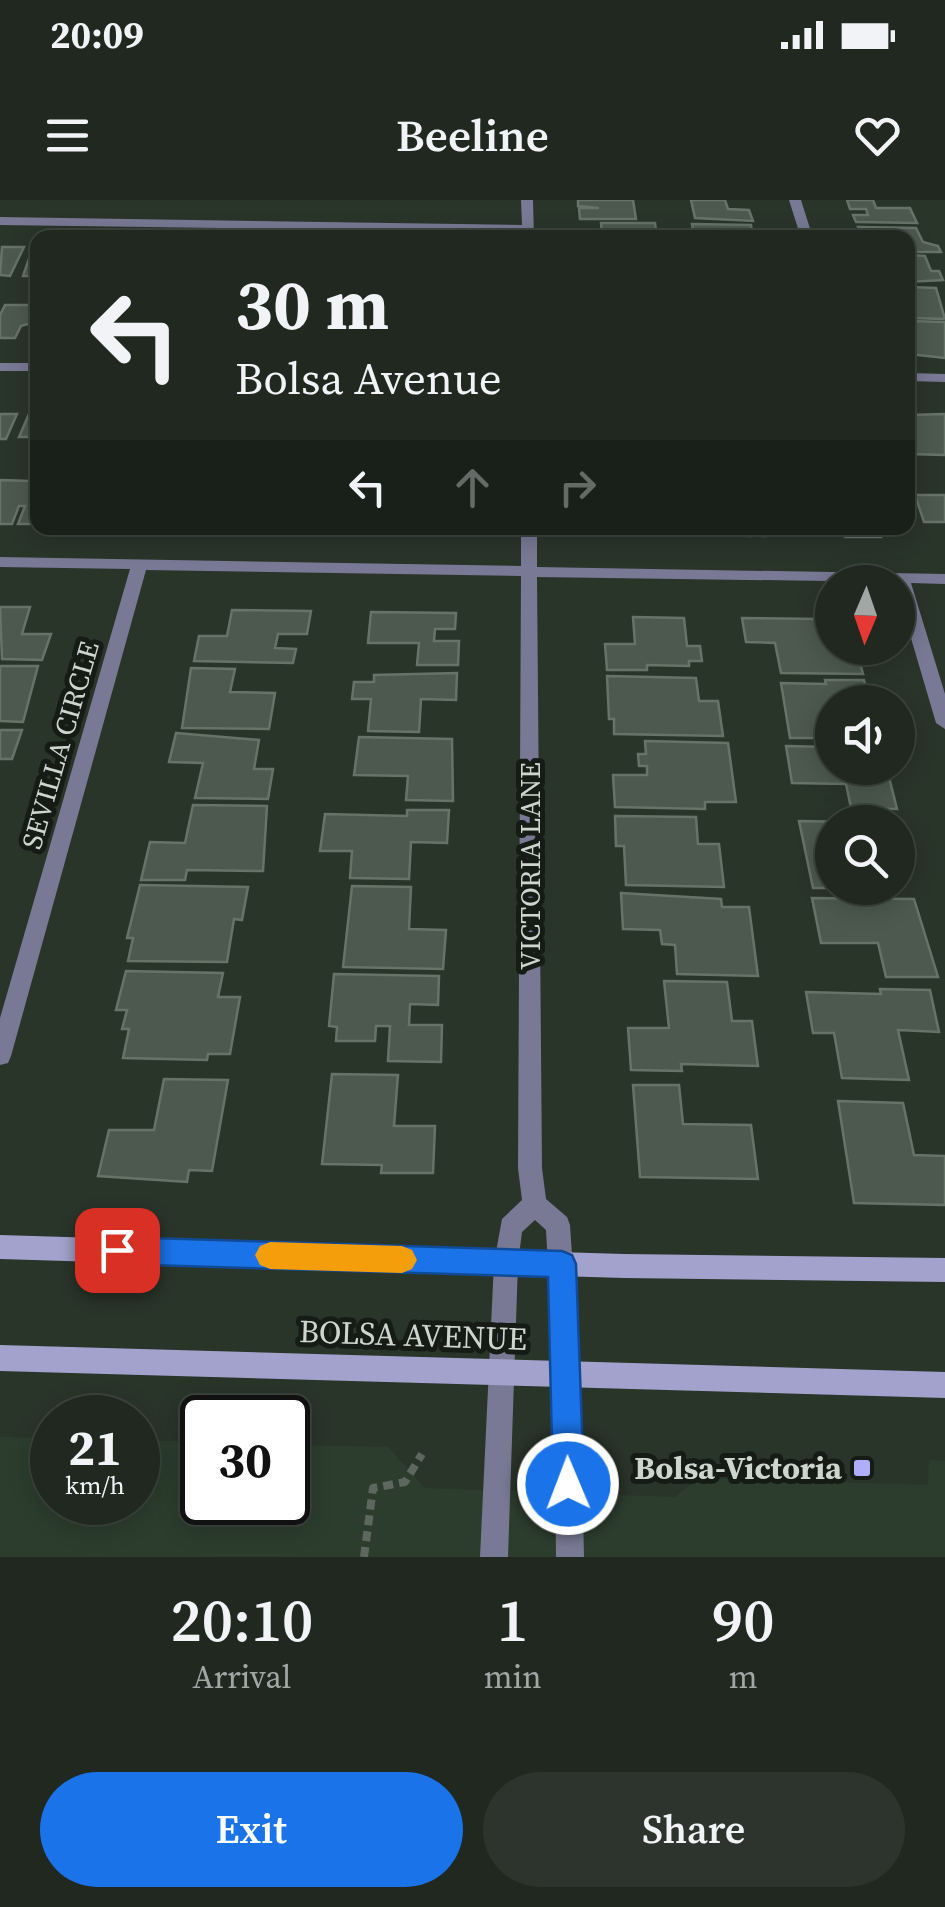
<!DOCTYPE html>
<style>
:root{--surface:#202820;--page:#2d342d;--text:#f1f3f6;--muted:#a2a6a5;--line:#3d443e;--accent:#1a73e8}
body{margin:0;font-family:"Source Serif 4",serif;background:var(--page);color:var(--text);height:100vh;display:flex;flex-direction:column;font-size:38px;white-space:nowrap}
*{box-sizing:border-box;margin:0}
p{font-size:32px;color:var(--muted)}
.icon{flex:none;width:55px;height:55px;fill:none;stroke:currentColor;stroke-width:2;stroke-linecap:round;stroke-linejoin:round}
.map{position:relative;height:1357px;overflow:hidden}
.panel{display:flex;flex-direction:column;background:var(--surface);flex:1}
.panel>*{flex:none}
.hud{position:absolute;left:30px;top:30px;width:885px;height:305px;border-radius:20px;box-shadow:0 5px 25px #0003,0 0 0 2px var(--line);background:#202820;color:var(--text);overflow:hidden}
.needle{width:65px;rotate:182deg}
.tools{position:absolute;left:815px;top:365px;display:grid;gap:20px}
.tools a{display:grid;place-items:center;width:100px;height:100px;border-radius:50%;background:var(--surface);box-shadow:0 5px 25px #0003,0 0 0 2px var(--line);font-size:50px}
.speed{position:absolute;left:30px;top:1195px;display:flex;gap:20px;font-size:50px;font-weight:700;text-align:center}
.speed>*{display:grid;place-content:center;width:130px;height:130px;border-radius:50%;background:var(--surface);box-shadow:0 5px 25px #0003,0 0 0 2px var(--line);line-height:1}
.speed small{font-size:25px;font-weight:400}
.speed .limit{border:5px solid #111;border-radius:15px;background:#fff;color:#111}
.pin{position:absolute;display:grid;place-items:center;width:85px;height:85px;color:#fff;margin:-42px;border-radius:20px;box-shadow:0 5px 15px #0006}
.me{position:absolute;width:110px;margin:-55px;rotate:359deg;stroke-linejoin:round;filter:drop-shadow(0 0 8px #0008)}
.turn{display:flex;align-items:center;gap:35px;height:210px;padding:0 40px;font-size:45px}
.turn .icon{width:130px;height:130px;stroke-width:2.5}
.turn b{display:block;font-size:70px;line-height:85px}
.lanes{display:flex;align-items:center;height:95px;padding:0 40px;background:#0003;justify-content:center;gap:50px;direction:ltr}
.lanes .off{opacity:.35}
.eta{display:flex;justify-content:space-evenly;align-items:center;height:170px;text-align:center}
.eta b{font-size:60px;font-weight:600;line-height:70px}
.button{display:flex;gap:20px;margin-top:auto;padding:20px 40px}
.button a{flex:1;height:115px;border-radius:60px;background:var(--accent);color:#fff;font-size:40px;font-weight:600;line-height:115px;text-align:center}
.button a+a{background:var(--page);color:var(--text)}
.status{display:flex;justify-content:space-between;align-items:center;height:70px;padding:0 50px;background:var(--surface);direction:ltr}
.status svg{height:28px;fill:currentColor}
header{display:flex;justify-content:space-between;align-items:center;height:130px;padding:0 40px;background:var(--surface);font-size:45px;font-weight:600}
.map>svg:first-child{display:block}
</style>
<div class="status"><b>20:09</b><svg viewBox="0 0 49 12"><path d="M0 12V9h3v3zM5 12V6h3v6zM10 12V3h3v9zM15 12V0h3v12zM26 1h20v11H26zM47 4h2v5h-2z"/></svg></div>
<header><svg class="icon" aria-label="menu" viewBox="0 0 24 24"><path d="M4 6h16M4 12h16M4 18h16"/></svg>Beeline<svg class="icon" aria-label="heart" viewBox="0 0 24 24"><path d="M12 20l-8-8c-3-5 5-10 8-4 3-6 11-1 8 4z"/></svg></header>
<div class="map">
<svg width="945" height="1357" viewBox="0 0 945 1357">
<rect width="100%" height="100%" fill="#2a352a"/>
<!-- built -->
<path fill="#2c3d2d" d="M0 1237 52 1238V1302H138V1240L202 1242V1302H288V1245L388 1247 425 1288 675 1297 699 1278 928 1285 929 1260 945 1261V1357H0Z"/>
<!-- building -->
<path fill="#4d594e" stroke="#667367" stroke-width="2.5" d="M578 0H633L636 19H580L579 8H599L578 6Z
M691 0H725L728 9 749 10 753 21 695 18Z
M847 0H873L876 8H910L917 23 856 22 853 15H868L866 9H850Z
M601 23H655L657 38H580L602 36Z
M692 24 751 25 752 32H737L739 38H694Z
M858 27 916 28 923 42 938 46 941 52H908V38H862Z
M2 47H24L10 76 0 75Z
M33 47H38V76H23Z
M908 55 925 56 931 71H939L943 80 908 82Z
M908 87 936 88 945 119 908 118Z
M5 105H38V121L21 126 15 138H0V115Z
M908 121 945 122V158L908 154Z
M0 214H17L6 239H0Z
M29 214H38V237H19Z
M945 214V255L908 254V215Z
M35 270 38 324H18L25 306H19L12 324H0V280L31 281Z
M915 295H945V322H924Z
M143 328H178L175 335 141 334Z
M591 328H664L665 335 591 332Z
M715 328H750L751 336 716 335Z
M760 328H833L834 334 762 336Z
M843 328H878L881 337H845Z
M0 407H30L22 434H51L42 460 2 459Z
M232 410 311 411 307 434H278L275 448 296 449 293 463 194 461 199 436H227Z
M371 412 456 413 455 429H435L434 441H459L458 465H417L419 443H368Z
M633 417 684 418 687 446H700L702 461H689V466L647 465V470H607L605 444H635Z
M742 418 820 419 827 448H856L863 474 781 473 775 443 746 442Z
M0 466H38L23 522 0 521Z
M191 468 235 469 230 492 275 493 269 529 182 528Z
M457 473 456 500 421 499 419 532 368 531 371 499H352L354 482H374V475Z
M607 476 696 478 699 501H718L723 536 614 534V519H609Z
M825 480H864L869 502H832V538H790L781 483 826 484Z
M0 530H22L12 559H0Z
M176 533 259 540 254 569H273L268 599 195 598 203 563 169 562Z
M359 537 452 539 453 601 406 600 408 576 354 575Z
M645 541 728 543 736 602H705V609L615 607 613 575H647V566H639L638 554H646Z
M786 546 832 547V568H878L881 580 890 581 897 609 851 608 846 584 792 583Z
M193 605 267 606 263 671 187 670 185 680H141L150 642 185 643Z
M407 610H449L447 643 411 642 409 679 350 678 352 651H320L325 614 407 616Z
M615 616 696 617 698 644H719L724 687 626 685 624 646H616Z
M856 618 896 619 897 622H832V688H865H813L799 621 857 622Z
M140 685 248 687 242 720 234 719 227 762 128 761 133 738H127Z
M352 686 411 687 409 729 446 730 443 769 343 767Z
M621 693 721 699 722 707H749L758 776 677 774 675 745 662 744 660 730 623 729Z
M812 698 914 699 938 777H886L878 743H821Z
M126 771 223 773 218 797H240L230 854H208L207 860 123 858 129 829H122L127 810H116Z
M334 774 439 776 438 805 410 804 409 825H442L441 862 388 861 390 826H376L375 841H336L337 827 329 826Z
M664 781 727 782 732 821H752L758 866 681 864 682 871 631 870 628 828H669Z
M880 789 930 790 939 832 898 830 909 880 842 878 834 833H813L806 792 881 794Z
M332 874 398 875 394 926H435L433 973H381L382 965 322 964Z
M164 879 228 880 212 971 189 970 187 982 98 976 109 930H154Z
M633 885H679L683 924 751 925 758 979 640 977Z
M838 901 903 903 914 955 945 956V1005L854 1003Z"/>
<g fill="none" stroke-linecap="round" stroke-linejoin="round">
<!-- path -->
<path stroke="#5e675e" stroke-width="8" stroke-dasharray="10 6" stroke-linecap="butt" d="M364 1357 373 1288 405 1282 422 1254"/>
<!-- street -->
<path fill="#797995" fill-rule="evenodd" d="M521 0H533L534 38H522V32L0 25V17L522 25Z
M789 0H801L813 38H801Z
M0 163H38V171H0Z
M908 173 945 174V182L908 181Z
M521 328H537V367L945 374V384L911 383 945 494V529L936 523 898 394V382L537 377 542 968 546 999 567 1017 570 1025 580 1174 584 1357H556L554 1174 546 1030 535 1020 522 1032 518 1063 508 1357H480L494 1063 502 1019 522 1000 518 968 521 376 146 370 11 856 8 863 0 865V818L130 369 0 367V357L521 366Z"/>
<!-- secondary -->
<path fill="#a2a2cd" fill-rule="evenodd" d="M0 1035 624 1054 945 1058V1082L624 1078 0 1059Z
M0 1145 945 1172V1198L0 1171Z"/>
</g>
<!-- route -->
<path fill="#1a73e8" stroke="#114b97" stroke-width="2.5" d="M117 1037 562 1051 572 1055 576 1064 584 1284 580 1295 568 1299 557 1295 553 1284 548 1077 117 1064 107 1060 103 1050 107 1041Z"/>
<!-- slow -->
<path fill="#f59e0b" d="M270 1042 402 1046 412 1050 417 1060 412 1069 402 1073 270 1069 260 1065 255 1055 260 1046Z"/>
<!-- markers -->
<rect fill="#b0aefa" stroke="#161b16" stroke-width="4" x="852" y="1258" width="20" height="20" rx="5"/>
<g text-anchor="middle" stroke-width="10" stroke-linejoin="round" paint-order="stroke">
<!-- street labels -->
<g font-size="28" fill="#ced5ce" stroke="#161b16">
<text transform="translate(60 545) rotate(-74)" y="10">SEVILLA CIRCLE</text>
<text transform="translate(530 666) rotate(-90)" y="10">VICTORIA LANE</text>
</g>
<!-- near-street labels -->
<g font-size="32" fill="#ced5ce" stroke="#161b16">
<text transform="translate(413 1135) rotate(2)" y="11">BOLSA AVENUE</text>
</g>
<!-- near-poi labels -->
<g font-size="32" font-weight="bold" fill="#ced5ce" stroke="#161b16" text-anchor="end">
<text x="842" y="1279">Bolsa-Victoria</text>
</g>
</g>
</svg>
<div class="tools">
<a><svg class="needle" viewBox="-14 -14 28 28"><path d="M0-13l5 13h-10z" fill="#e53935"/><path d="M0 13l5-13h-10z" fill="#a2a6a5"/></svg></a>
<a><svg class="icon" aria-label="sound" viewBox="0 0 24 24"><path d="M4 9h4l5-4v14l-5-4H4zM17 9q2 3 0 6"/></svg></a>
<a><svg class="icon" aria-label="search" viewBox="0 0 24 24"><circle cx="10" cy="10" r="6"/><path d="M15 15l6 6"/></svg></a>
</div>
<div class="speed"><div>21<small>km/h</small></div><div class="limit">30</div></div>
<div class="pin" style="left:117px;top:1050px;background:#d93025"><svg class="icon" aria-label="arrive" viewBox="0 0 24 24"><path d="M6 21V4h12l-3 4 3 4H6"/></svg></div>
<svg class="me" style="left:568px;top:1284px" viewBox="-20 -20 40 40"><circle r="17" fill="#1a73e8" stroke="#fff" stroke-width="3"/><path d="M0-11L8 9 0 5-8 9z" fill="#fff"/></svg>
<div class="hud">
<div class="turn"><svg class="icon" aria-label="left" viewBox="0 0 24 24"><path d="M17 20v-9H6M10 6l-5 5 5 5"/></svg><div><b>30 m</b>Bolsa Avenue</div></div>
<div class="lanes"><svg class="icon" aria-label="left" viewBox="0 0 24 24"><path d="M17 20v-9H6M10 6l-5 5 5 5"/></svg><svg class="icon off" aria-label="ahead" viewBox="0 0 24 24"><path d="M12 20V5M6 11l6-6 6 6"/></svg><svg class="icon off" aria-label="right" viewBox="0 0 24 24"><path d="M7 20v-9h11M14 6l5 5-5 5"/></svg></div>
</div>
</div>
<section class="panel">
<div class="eta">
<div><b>20:10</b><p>Arrival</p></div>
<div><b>1</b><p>min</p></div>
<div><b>90</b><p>m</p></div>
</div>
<div class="button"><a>Exit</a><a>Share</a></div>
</section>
